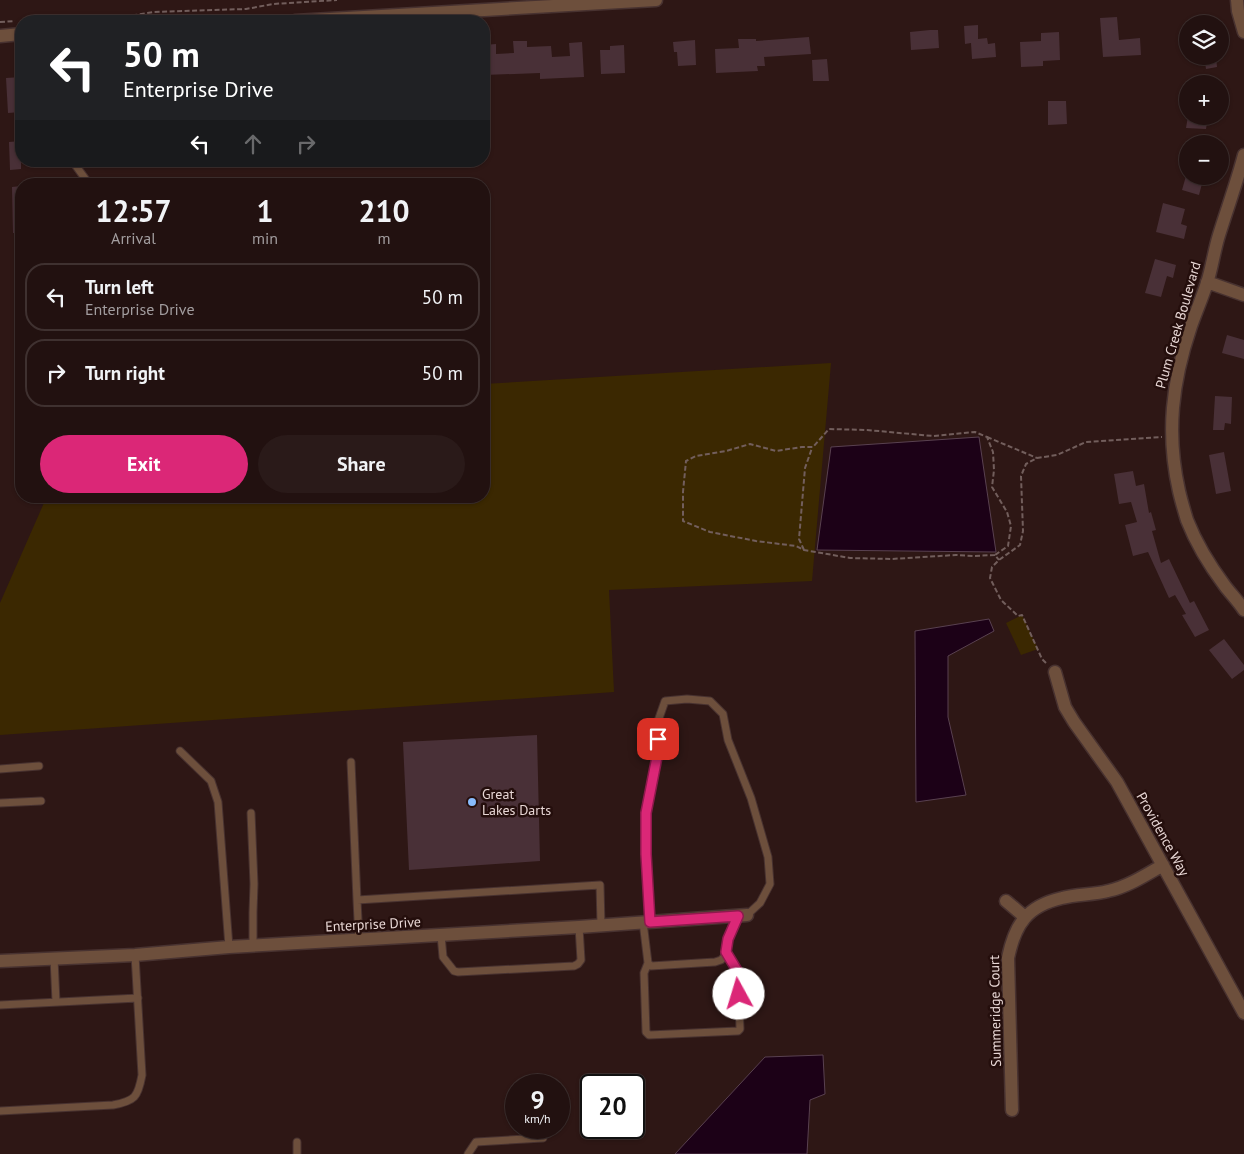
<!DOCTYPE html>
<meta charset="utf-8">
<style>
:root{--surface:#221110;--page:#2a1a19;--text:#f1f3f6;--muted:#a29d9f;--line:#3f3130;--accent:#db2777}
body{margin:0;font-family:"PT Sans",sans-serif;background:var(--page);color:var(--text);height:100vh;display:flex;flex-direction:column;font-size:19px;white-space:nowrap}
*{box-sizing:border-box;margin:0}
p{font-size:16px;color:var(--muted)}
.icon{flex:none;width:28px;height:28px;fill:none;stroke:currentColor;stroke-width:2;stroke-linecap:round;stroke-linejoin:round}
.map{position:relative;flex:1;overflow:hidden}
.drawer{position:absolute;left:15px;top:178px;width:475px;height:325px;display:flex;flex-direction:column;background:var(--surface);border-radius:20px;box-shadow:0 1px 4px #0004,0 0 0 1px var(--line)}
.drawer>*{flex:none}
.top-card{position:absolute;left:15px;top:15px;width:475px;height:152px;border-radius:20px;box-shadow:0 1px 4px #0004,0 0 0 1px var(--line);background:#202124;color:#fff;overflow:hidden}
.fabs{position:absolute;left:1179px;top:15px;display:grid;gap:10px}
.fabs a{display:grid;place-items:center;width:50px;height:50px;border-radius:50%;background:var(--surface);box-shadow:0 1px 4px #0004,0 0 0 1px var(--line);font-size:25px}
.speed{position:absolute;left:505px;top:1074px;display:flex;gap:10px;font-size:25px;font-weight:700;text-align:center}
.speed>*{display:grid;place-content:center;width:65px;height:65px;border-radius:50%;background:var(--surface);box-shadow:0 1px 4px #0004,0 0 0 1px var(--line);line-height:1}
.speed small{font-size:12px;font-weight:400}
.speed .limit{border:2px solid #111;border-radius:8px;background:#fff;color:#111}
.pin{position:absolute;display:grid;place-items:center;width:42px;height:42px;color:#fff;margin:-21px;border-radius:10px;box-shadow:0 2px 8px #0006}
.me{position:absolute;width:55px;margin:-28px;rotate:354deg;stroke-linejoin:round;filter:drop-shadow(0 0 4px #0008)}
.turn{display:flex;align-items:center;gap:18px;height:105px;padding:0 25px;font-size:22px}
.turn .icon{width:65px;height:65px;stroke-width:2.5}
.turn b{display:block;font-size:35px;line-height:42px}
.lanes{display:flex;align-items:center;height:48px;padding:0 25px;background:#0003;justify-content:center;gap:25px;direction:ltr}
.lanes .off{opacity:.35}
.eta{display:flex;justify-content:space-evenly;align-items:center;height:85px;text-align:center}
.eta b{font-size:30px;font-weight:600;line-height:35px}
.button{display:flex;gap:10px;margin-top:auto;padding:10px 25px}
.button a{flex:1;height:58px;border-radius:30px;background:var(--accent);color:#fff;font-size:20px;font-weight:600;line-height:58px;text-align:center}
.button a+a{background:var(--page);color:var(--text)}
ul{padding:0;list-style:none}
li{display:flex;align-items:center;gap:15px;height:68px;margin:0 10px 8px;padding:0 15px;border:2px solid var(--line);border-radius:20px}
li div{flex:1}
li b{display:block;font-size:19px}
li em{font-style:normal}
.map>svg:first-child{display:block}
</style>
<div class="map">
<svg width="1244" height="1154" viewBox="0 0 1244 1154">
<rect width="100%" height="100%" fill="#2e1715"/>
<!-- green -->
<path fill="#3b2801" d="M831 363 812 581 609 590 614 692 0 735V603L47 496H484V384Z
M1022 615 1038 649 1021 655 1006 623Z"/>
<!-- water -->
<path fill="#1c0117" stroke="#594150" d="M979 437 996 552 817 550 831 447Z
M989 619 994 631 948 656V717L966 795 916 802 915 631Z
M823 1055 825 1094 810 1100 807 1154H675L765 1057Z"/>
<!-- building -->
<path fill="#493037" d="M1117 17 1119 40 1140 38 1141 55 1103 57 1100 18Z
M978 25V39L987 38 988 44 995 43 996 57 972 59 971 43 965 44 964 26Z
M930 30H938L939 48 911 50 910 32Z
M1059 32 1060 60 1043 61V66L1021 67 1020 42 1041 41V33Z
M809 37 811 54 764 57 765 66H757L758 71 716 73 715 49 739 48 738 39H756V41Z
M695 40 696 65 678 66 677 52H674L673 42Z
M513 41H527V47L551 46 552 57 570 56 569 43 582 42 584 77 540 79V73L484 75V45L496 44V54L514 53Z
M624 45 625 73 601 74 600 50H610V46Z
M1204 56H1216L1217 67 1206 69Z
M827 59 829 81H813L812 60Z
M21 77V112L8 113 6 78Z
M1048 101H1066L1067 124 1048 125Z
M1188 116H1208L1206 129 1186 128Z
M21 141V169L10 170 9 142Z
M1186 176H1204L1199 195 1182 190Z
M21 186V233H13L12 187Z
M1163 203 1185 209 1181 224 1187 226 1184 239 1156 232Z
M1155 259 1176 265 1173 278 1167 276 1161 297 1145 293Z
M1227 335 1244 340V359L1222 353Z
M1215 396 1232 397 1231 424 1225 423 1224 430H1213Z
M1224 452 1231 491 1216 494 1209 455Z
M1133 471 1136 486 1144 484 1149 513 1151 512 1156 530 1152 531 1161 563 1169 559 1190 603 1194 601 1209 630 1195 637 1182 615 1186 614 1175 595 1169 598 1148 552 1133 556 1125 525 1137 522 1131 502 1119 504 1114 474Z
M1224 639 1244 665V670L1232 679 1209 650Z
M537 735 540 861 409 870 403 742Z"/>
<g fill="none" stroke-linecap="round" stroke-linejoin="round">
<!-- service casing -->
<g stroke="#483230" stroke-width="9">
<path id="service" d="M75 161 76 166 89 184
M180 751 211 781 218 802 229 947
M351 762 357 900
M0 769 39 766
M0 803 41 801
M251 813 254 884 253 912V946
M643 922 648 963 644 973 646 1032 649 1035 738 1031 740 1029 738 972 726 952
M650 922 646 854V813L657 757 658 721 665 701 687 699 710 701 723 714 728 740 751 798 768 857 770 884 760 903 747 915
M441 935 443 957 454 971 458 972 574 966 578 964 581 960 579 927
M359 940 357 900 600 885 601 925
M54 958 56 1002
M648 963 651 966 715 962 721 960 724 957 728 939 738 916
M0 1005 138 998
M0 1111 113 1105C135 1101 138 1097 142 1075L135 955
M297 1142V1154
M468 1154 476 1142 543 1138"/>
</g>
<!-- minor casing -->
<g stroke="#483230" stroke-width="15">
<path id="minor" d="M1237 0 1238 11 1244 32
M1244 155C1237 182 1227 209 1219 235 1214 251 1212 268 1207 283 1202 298 1196 312 1191 326 1172 382 1166 433 1179 491 1181 500 1184 510 1187 520 1196 543 1210 566 1225 586 1231 594 1238 601 1244 610
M1207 282 1244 295
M1055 672 1065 707 1074 722 1117 782 1244 1013
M1006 901 1025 917
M0 961 135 955 229 947 579 927 747 915
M1012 1110 1008 958C1015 924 1027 906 1062 898 1077 894 1093 895 1108 891 1127 887 1146 875 1163 865"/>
</g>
<!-- tertiary casing -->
<g stroke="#483230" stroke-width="15">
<path id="tertiary" d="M295 21 656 0
M0 36 21 34"/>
</g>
<!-- path -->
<path stroke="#725e5c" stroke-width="2" stroke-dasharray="5 2.5" stroke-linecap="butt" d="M20 21 135 15 154 12 246 9 273 4 337 0
M0 22 15 21
M987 437 1037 458
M804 550 799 539 805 468 812 448
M995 555 973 556 956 555 891 559 850 558 804 550 796 546 756 541 710 532 683 521V492L686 461 696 456 726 451 750 444 776 451 802 447H813L829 429 867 430 933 436 975 432 987 437 993 452 994 470 992 487 1007 512 1011 526 1008 546 995 555 999 560
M1046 663 1042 659 1022 615 1018 616 1001 600 990 578 992 567 999 560 1020 545 1023 531 1021 476 1026 464 1037 458 1057 455 1086 442 1162 437"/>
<!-- service -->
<use href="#service" stroke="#6d4f3c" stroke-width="7"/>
<!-- minor -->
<use href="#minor" stroke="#6d4f3c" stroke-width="12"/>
<!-- tertiary -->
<use href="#tertiary" stroke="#6d4f3c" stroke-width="12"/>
</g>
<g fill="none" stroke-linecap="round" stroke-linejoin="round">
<!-- route casing -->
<g stroke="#8e194d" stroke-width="12">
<path id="route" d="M658 739 657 757 646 813V854L650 922 738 916 728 939 726 952 738 972 739 994"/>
</g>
<!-- route -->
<use href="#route" stroke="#db2777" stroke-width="9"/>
</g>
<!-- markers -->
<circle fill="#88bbfc" stroke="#240e0c" stroke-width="2" cx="472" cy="802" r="5"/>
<g text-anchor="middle" stroke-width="5" stroke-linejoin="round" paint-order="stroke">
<!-- street labels -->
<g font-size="14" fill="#e8d7d5" stroke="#240e0c">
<text transform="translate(1178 325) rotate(-74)" y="5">Plum Creek Boulevard</text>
<text transform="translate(1163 834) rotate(61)" y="5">Providence Way</text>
<text transform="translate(373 924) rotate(-3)" y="5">Enterprise Drive</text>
<text transform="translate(995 1011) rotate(-91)" y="5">Summeridge Court</text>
</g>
<!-- poi labels -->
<g font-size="14" fill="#e8d7d5" stroke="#240e0c" text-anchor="start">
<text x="482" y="799">Great<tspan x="482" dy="16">Lakes Darts</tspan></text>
</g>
</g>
</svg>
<div class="fabs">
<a><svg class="icon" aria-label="layers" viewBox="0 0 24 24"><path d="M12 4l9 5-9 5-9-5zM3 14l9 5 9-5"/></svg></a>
<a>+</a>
<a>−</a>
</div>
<div class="speed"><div>9<small>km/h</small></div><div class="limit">20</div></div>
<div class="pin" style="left:658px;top:739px;background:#d93025"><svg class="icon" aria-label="arrive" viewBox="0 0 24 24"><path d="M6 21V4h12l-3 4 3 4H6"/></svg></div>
<svg class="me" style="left:739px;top:994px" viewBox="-20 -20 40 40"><circle r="19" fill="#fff"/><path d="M0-13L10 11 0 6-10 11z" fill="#db2777"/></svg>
<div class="top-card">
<div class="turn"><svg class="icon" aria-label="left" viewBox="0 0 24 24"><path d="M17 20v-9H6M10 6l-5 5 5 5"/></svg><div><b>50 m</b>Enterprise Drive</div></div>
<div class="lanes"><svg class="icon" aria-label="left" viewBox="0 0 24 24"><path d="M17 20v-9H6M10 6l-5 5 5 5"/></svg><svg class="icon off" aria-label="ahead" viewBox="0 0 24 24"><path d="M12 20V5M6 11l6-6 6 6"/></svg><svg class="icon off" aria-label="right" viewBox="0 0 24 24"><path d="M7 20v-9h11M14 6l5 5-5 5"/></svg></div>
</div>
<section class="drawer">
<div class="eta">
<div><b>12:57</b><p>Arrival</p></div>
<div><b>1</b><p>min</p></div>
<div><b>210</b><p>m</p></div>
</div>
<ul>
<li><svg class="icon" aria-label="left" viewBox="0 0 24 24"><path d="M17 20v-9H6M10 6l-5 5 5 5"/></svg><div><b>Turn left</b><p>Enterprise Drive</p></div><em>50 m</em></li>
<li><svg class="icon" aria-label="right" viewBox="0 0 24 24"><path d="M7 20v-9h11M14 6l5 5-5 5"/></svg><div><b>Turn right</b></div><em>50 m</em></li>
</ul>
<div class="button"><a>Exit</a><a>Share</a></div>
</section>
</div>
